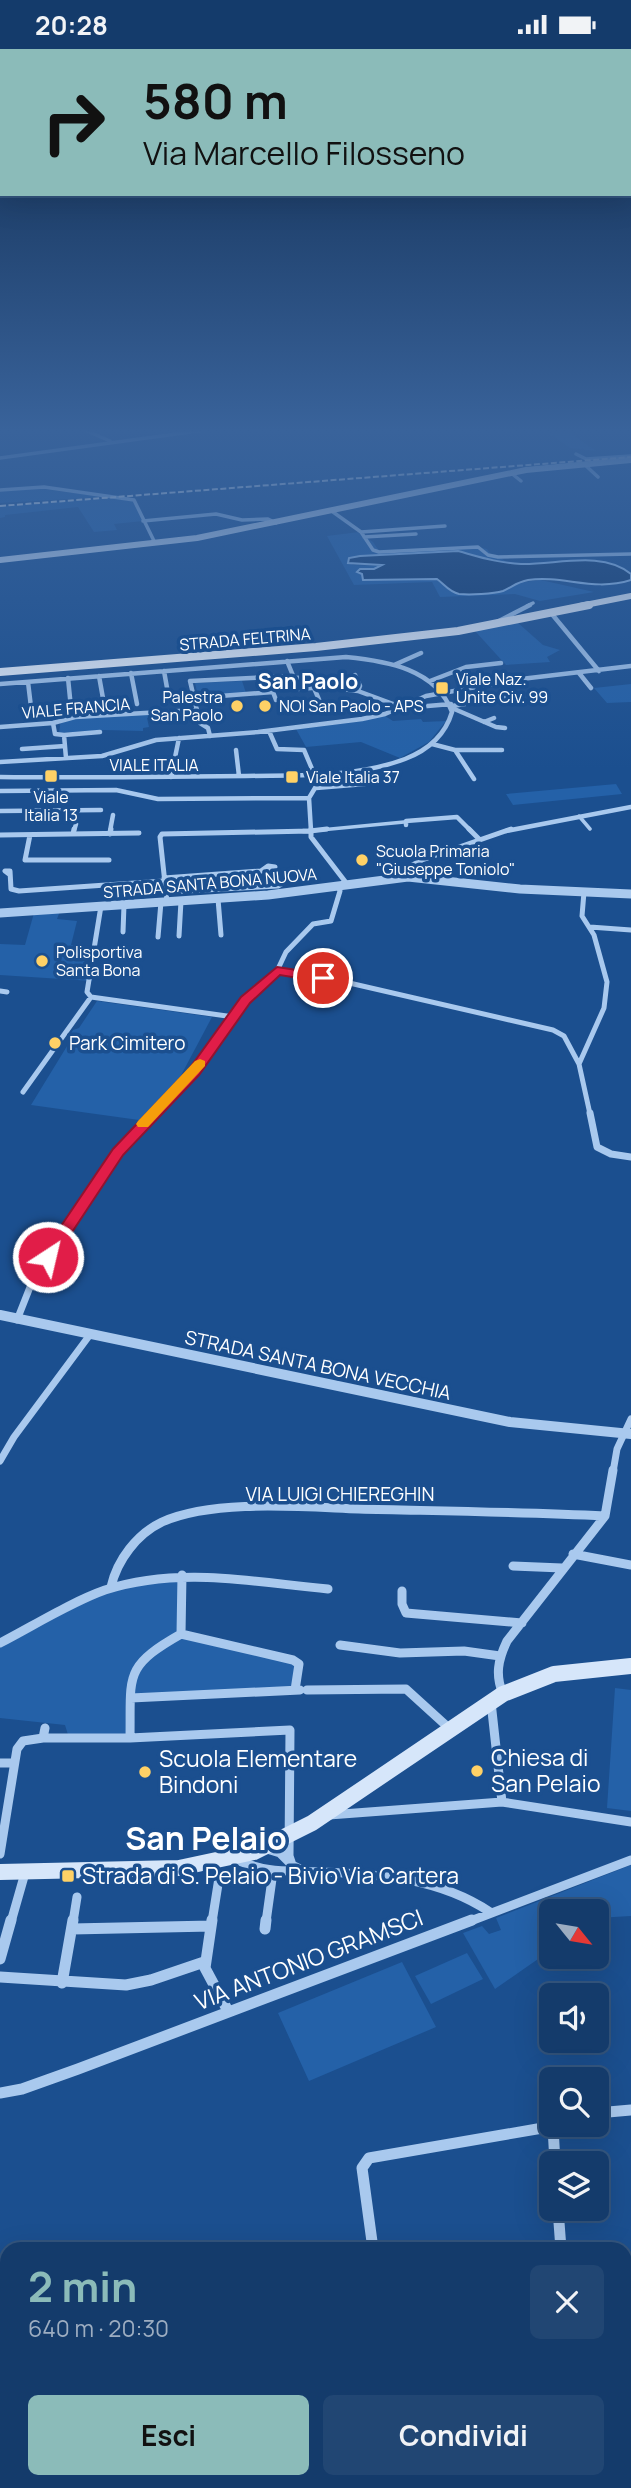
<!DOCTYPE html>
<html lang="it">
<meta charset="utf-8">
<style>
:root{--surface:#143b6b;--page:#214673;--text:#f1f3f6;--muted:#9dadc1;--line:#33557e;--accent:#8bbbb9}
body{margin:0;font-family:Manrope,sans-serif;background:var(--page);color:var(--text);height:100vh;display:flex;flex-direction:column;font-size:26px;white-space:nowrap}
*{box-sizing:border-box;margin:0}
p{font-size:23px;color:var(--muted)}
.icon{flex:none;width:38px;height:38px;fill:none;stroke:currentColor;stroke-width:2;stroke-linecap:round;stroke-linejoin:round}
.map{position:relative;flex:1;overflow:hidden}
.details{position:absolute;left:0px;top:2193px;width:632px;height:247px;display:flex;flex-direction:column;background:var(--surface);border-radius:21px 21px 0 0;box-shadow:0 7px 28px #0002,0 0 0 2px var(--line)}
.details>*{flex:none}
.hud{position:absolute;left:0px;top:0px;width:632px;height:147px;box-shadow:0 7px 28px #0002,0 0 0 2px var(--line);background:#8bbbb9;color:#111;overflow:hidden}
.needle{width:46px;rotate:120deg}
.fabs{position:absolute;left:539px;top:1850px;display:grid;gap:14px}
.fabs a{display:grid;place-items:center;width:70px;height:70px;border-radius:10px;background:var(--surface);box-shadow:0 7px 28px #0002,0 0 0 2px var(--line);font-size:35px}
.pin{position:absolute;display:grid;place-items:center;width:60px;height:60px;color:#fff;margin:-30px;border:4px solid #fff;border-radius:50%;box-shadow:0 2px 7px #0007}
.me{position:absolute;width:77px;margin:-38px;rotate:35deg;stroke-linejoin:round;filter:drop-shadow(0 0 5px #0008)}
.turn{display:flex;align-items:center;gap:24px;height:147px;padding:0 28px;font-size:32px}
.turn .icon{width:91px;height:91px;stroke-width:2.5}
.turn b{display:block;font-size:49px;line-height:60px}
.round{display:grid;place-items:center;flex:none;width:74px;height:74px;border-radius:10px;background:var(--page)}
.headline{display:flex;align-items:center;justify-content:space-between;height:119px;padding:0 28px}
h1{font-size:42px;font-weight:700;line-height:52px;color:var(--accent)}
.cta{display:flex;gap:14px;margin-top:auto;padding:14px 28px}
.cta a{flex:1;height:80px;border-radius:10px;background:var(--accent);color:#111;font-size:28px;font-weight:700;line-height:80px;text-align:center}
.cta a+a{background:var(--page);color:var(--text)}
.status{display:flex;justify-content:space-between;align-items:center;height:49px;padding:0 35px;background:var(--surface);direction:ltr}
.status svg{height:19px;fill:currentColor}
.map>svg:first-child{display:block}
</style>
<div class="status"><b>20:28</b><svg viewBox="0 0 49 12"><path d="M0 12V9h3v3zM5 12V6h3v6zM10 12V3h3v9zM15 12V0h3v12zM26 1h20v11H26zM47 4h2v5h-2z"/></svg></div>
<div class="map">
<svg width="631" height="2439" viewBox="0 0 631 2439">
<rect width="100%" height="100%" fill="#1b4f8f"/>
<!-- green -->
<path fill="#2461a8" d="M545 378H568L563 379 596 402 570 399 549 384H553Z
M35 439 105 448 0 454V441Z
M111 449 135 452 143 472 114 475 117 481 94 483 78 458 5 466V468L0 469V457Z
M359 483 373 493 380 503 474 497 487 500 492 507 500 508 506 513H496L458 502 360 507 352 516 382 517 374 520H359L357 523 362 525 363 532 437 530 450 542 459 545 498 543 514 534 541 531 594 543 540 552 515 545 440 548 432 533 354 536 327 487Z
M517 573 543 596 560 601 547 608 550 613 506 616 475 582Z
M242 632 246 644 198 647 195 634Z
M631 635V653L607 654 594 639Z
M184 663 185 666 147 669 149 678 143 679V682L104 681 59 684 61 670Z
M385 667 393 672 421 670 423 673 446 672 429 693 400 709 361 693 306 698 296 680Z
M616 735 622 745 513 756 506 745Z
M60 862 57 870 77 872 71 896 90 898 88 913 94 914 92 932 0 926V895L25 896 34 864Z
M97 952 212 968 178 1032 139 1071 31 1056 72 989 70 986 73 981 79 979Z
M182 1526 181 1585 299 1615 295 1641 132 1649 130 1689H69L65 1676 0 1669V1594L103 1542Z
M615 1639 631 1641V1762L607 1759Z
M631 1816V1867L597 1869V1862H551V1901L495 1940 463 1884 482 1877 489 1885 501 1881 496 1869Z
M467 1904 483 1930 431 1955 415 1927Z
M402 1913 436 1978 309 2032 278 1964Z"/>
<!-- water -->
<path fill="#123a6d" stroke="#9cc4f0" stroke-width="2" d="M458 502C480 508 498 514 521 515 556 516 602 501 631 525V531C593 543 564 526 528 531 517 533 512 538 503 542 493 545 470 546 459 545 449 543 444 535 437 530L363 531 362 525 357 523 360 520H374L382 516 348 514 349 509 360 507Z"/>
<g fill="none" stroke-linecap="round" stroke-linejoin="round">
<!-- pedestrian-far1 -->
<path stroke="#a9c9ee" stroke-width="3.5" d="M579 767 590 780
M310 782 404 773"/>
<!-- pedestrian -->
<path stroke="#a9c9ee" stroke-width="5" d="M310 782 327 780
M226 826 227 838"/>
<!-- minor-far5 -->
<path stroke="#a9c9ee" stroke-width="3.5" d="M78 378 110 392
M576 405 586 410 631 407
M0 409 227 378
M584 415 598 428
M511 424 521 432
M0 441 44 438 134 451 155 494
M333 463 361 483 373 501 379 503 478 498 488 506 498 508 631 505
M143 472 216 465 242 471 268 470 276 474
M361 483 445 477
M364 488 416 485
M527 557 533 554"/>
<!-- minor-far4 -->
<path stroke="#a9c9ee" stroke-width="4.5" d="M551 564 599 622
M497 573 530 556
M287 612 294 629 321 628 326 638 358 642 404 659 451 655
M394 616 421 604
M164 622 169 650
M131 624 137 655
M579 624 591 639
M355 626 360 637 358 642
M99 627 104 655
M68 629 71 659
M190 632 292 627
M190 632 200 674 208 679 210 687
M430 632 466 618 501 614
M28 633 31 658
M0 635 346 608C387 612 436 620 452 663 445 687 428 701 405 710 354 729 299 726 246 727 164 728 82 729 0 728
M314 639 320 653
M297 640 326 638
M194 649 273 643 276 651
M452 657 509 648
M452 659 496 678 505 679
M484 673 494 669
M53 674 55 685 64 686 66 709
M0 678 53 674 75 668 197 661
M269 682 277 700 304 701 318 734 309 749
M64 686 100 683
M432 695 455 701 474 730
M22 700 65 697
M236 701 239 727
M455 701H502
M0 713 102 707 156 691 258 683 362 670 385 665 426 647 521 630 631 617
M171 728 179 689
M316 739 365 735
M0 742 116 741 158 750 309 749 311 782
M0 762 101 761
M406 776V772L457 768 471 782
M74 782 76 775
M110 782 113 766
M303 782H310
M506 782 631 758"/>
<!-- minor-far3 -->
<path stroke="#a9c9ee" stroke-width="5" d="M311 780V788L347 835
M469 780 480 791
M73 785 74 780
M110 785 111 780
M0 786 139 784
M30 786 25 811H109
M268 817 275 818 261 822Z
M9 825 5 822H10L11 840 19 842 164 832
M164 829 261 822
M388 829 422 811 511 780
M166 843 278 837 283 834 274 836
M584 843 582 867 594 886 607 933 604 959 579 1015 590 1065
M218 850 221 886
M167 853 160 788 162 785 310 782
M590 878 631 881
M123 883 124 856
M179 887 181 852
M158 888 161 853
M277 922 345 933 553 981 564 987 579 1015
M0 942 7 943
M91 948 87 943 101 857
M23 1043 91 948 234 968
M154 1065 194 1023 245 951 277 922 286 903 313 875 331 872 340 842 338 837"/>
<!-- minor-far2 -->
<path stroke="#a9c9ee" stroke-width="7" d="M590 1064 597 1098 611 1105 631 1108
M17 1271 34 1228 118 1104 156 1064
M0 1412 14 1388 89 1287
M613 1423 617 1400 631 1370"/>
<!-- minor-far1 -->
<path stroke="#a9c9ee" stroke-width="9" d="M573 1505 631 1516
M513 1517 562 1519
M111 1538C117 1511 137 1485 162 1473 214 1450 303 1458 359 1460 441 1462 523 1463 605 1467
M402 1542V1555L406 1564 522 1574
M181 1585 293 1611 299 1615 295 1641
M0 1594C33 1577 71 1553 105 1541 180 1517 252 1533 328 1540
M340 1596 400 1604 464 1602 500 1607
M307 1641 406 1640 450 1680
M503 1645C495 1626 498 1611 507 1592L605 1467 613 1421
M131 1649 300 1641
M491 1653 502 1753
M43 1689H130L290 1681 289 1807 292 1816 302 1821
M130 1689C131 1626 123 1618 181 1585L182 1526
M0 1714H14
M329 1766 502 1753 631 1773
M267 1800 280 1804 289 1813
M0 1805 17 1700 23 1692 43 1689 45 1679
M237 1811C270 1825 286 1821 321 1823 380 1825 439 1829 490 1863
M11 1873 25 1824
M73 1873 77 1848
M212 1873 219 1829
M266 1873 273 1823
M468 1873 631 1811"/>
<!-- minor -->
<path stroke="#a9c9ee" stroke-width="11" d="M212 1871 205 1919 228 1962
M72 1880 211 1877
M265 1880 266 1871
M0 1910 11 1871
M0 1928 126 1936 151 1931 204 1913
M62 1934 73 1871
M0 2044 22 2040 78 2020 472 1871
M597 2064 631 2061
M553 2078 555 2114
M558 2160 561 2200
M373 2200 362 2119 369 2109 560 2076
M577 2432V2439
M323 2439 324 2432"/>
<!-- tertiary-far1 -->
<path stroke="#a9c9ee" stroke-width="9" d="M0 864 268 846 408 828 520 840 631 845"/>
<!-- tertiary -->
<path stroke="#a9c9ee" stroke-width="10" d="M0 1266 510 1373 631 1385"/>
<!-- secondary-far1 -->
<path stroke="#d6e6fa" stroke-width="6" d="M0 511 197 489 526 421 631 411"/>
<!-- secondary -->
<path stroke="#d6e6fa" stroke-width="16" d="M0 1823 179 1819 254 1803 312 1774 503 1645 554 1625 631 1617"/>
<!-- primary-far1 -->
<path stroke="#f0f6ff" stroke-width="6" d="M580 557 631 547"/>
<!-- primary -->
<path stroke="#f0f6ff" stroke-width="8" d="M0 623 316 598 458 582 589 556"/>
<!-- rail -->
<path stroke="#fff" stroke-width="2" stroke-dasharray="6 2.5" stroke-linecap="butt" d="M0 457 631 408"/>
</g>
<!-- sky -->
<linearGradient id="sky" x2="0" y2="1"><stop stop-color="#0f2b4f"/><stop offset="0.53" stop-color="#39639b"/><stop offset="1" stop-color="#39639b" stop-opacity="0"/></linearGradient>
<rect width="631" height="720" fill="url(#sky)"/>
<!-- route -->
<path fill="#e11d48" stroke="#92132f" stroke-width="2" d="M277 918 323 925 329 929 323 933 280 926 250 954 199 1026 123 1106 53 1212H42L40 1208 113 1100 189 1020 241 948Z"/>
<!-- slow -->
<path fill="#f59e0b" d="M200 1010 205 1012V1017L148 1078H138L136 1075 138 1072 195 1012Z"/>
<!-- markers -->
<g fill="#ffd166" stroke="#1b4f8f" stroke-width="2.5">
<rect x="435" y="632" width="14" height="14" rx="3.5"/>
<circle cx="237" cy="657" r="7"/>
<circle cx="265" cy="657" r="7"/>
<rect x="44" y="720" width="14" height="14" rx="3.5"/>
<rect x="285" y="721" width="14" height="14" rx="3.5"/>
<circle cx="362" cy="811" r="7"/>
<circle cx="42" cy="912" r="7"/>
<circle cx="55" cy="994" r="7"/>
<circle cx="477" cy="1722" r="7"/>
<circle cx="145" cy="1723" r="7"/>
<rect x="61" y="1820" width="14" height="14" rx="3.5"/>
</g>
<g text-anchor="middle" stroke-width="7" stroke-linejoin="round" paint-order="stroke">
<!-- far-street labels -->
<g font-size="16" fill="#fff" stroke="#1b4f8f">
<text transform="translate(245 590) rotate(-5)" y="6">STRADA FELTRINA</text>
<text transform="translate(76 659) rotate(-5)" y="6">VIALE FRANCIA</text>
<text x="154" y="722">VIALE ITALIA</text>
<text transform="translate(210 834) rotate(-5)" y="6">STRADA SANTA BONA NUOVA</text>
</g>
<!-- far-poi labels -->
<g font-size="16" fill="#fff" stroke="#1b4f8f" text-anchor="start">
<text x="456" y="636">Viale Naz.<tspan x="456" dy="18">Unite Civ. 99</tspan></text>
<text x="223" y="654" text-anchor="end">Palestra<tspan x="223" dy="18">San Paolo</tspan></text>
<text x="279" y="663">NOI San Paolo - APS</text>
<text x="306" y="734">Viale Italia 37</text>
<text x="51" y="754" text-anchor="middle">Viale<tspan x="51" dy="18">Italia 13</tspan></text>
<text x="376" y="808">Scuola Primaria<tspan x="376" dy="18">"Giuseppe Toniolo"</tspan></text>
<text x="56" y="909">Polisportiva<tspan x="56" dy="18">Santa Bona</tspan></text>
</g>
<!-- poi labels -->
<g font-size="19" fill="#fff" stroke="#1b4f8f" text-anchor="start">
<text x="69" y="1001">Park Cimitero</text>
</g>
<!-- street labels -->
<g font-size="19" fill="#fff" stroke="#1b4f8f">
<text transform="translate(318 1316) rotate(12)" y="7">STRADA SANTA BONA VECCHIA</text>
<text x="340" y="1452">VIA LUIGI CHIEREGHIN</text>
</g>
<!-- far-district labels -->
<g font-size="21" font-weight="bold" fill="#fff" stroke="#1b4f8f">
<text x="308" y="640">San Paolo</text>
</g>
<!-- near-poi labels -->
<g font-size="23" fill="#fff" stroke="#1b4f8f" text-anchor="start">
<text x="491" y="1717">Chiesa di<tspan x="491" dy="26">San Pelaio</tspan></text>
<text x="159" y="1718">Scuola Elementare<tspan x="159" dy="26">Bindoni</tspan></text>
<text x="82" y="1835">Strada di S. Pelaio - Bivio Via Cartera</text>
</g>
<!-- near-street labels -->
<g font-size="23" fill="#fff" stroke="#1b4f8f">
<text transform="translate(309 1911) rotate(-21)" y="8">VIA ANTONIO GRAMSCI</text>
</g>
<!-- near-district labels -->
<g font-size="32" font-weight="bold" fill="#fff" stroke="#1b4f8f">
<text x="206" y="1801">San Pelaio</text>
</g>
</g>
</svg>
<div class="fabs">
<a><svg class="needle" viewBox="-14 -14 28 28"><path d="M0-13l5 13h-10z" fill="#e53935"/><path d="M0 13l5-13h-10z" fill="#9dadc1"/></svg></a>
<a><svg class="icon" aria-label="sound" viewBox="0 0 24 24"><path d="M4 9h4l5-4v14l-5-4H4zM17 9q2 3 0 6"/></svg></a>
<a><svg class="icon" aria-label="search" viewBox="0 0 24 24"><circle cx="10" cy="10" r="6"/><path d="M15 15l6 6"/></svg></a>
<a><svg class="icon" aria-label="layers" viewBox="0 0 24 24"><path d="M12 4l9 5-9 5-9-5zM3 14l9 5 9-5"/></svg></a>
</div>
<div class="pin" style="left:323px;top:929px;background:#d93025"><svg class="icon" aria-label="arrive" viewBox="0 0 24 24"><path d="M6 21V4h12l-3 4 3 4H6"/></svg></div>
<svg class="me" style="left:48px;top:1208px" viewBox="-20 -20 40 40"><circle r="17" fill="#e11d48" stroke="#fff" stroke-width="3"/><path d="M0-11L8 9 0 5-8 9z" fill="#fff"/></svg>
<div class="hud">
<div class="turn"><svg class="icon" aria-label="right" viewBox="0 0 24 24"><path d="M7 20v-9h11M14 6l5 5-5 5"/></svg><div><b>580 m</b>Via Marcello Filosseno</div></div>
</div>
<section class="details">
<div class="headline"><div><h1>2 min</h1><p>640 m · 20:30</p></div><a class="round"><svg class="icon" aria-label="close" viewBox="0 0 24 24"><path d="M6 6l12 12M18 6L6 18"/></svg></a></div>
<div class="cta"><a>Esci</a><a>Condividi</a></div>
</section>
</div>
